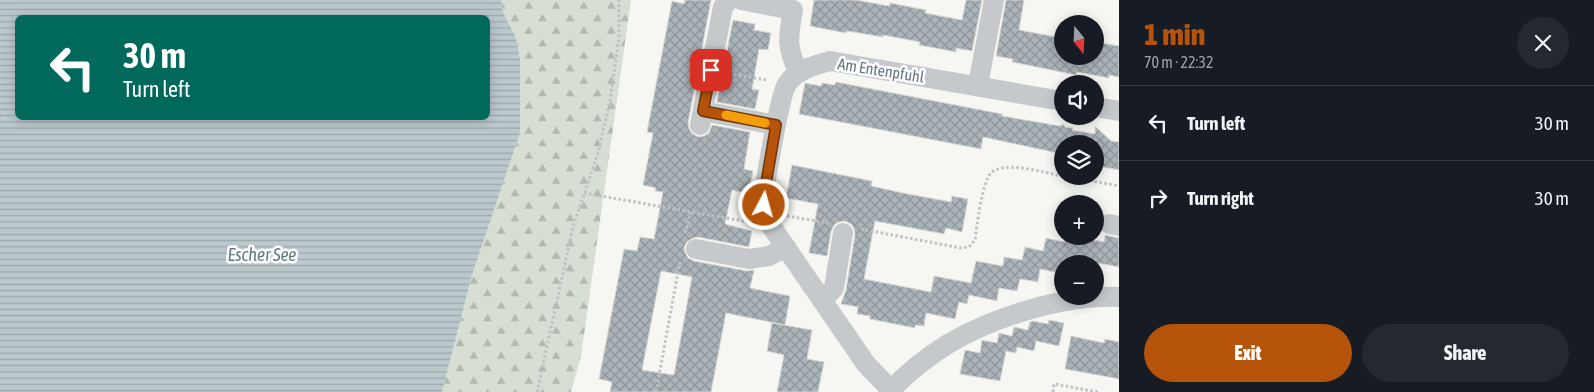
<!DOCTYPE html>
<meta charset="utf-8">
<style>
:root{--surface:#171b24;--page:#242831;--text:#f1f3f6;--muted:#9ea1a6;--line:#363941;--accent:#b45309}
body{margin:0;font-family:"Asap Condensed",sans-serif;background:var(--page);color:var(--text);height:100vh;display:flex;flex-direction:column;font-size:19px;white-space:nowrap}
*{box-sizing:border-box;margin:0}
p{font-size:16px;color:var(--muted)}
.icon{flex:none;width:28px;height:28px;fill:none;stroke:currentColor;stroke-width:2;stroke-linecap:round;stroke-linejoin:round}
.map{position:relative;flex:1;overflow:hidden}
.panel{display:flex;flex-direction:column;background:var(--surface);width:475px}
.panel>*{flex:none}
.banner{position:absolute;left:15px;top:15px;width:475px;height:105px;border-radius:8px;box-shadow:0 2px 12px #0003;background:#00695c;color:#fff;overflow:hidden}
.needle{width:32px;rotate:162deg}
.tools{position:absolute;left:1054px;top:15px;display:grid;gap:10px}
.tools a{display:grid;place-items:center;width:50px;height:50px;border-radius:50%;background:var(--surface);box-shadow:0 2px 12px #0003;font-size:25px}
.pin{position:absolute;display:grid;place-items:center;width:42px;height:42px;color:#fff;margin:-21px;border-radius:10px;box-shadow:0 2px 8px #0006}
.me{position:absolute;width:55px;margin:-28px;rotate:6deg;stroke-linejoin:round;filter:drop-shadow(0 0 4px #0008)}
.turn{display:flex;align-items:center;gap:18px;height:105px;padding:0 25px;font-size:22px}
.turn .icon{width:65px;height:65px;stroke-width:2.5}
.turn b{display:block;font-size:35px;line-height:42px}
.round{display:grid;place-items:center;flex:none;width:52px;height:52px;border-radius:26px;background:var(--page)}
.headline{display:flex;align-items:center;justify-content:space-between;height:85px;padding:0 25px}
h1{font-size:30px;font-weight:800;line-height:38px;color:var(--accent)}
.cta{display:flex;gap:10px;margin-top:auto;padding:10px 25px}
.cta a{flex:1;height:58px;border-radius:30px;background:var(--accent);color:#fff;font-size:20px;font-weight:800;line-height:58px;text-align:center}
.cta a+a{background:var(--page);color:var(--text)}
ul{padding:0;list-style:none}
li{display:flex;align-items:center;gap:15px;height:75px;padding:0 25px;border-top:1px solid var(--line)}
li div{flex:1}
li b{display:block;font-size:19px}
li em{font-style:normal}
main{display:flex;flex:1;min-height:0}
.map>svg:first-child{display:block}
</style>
<main>
<div class="map">
<svg width="1119" height="392" viewBox="0 0 1119 392">
<defs>
<pattern id="forest-firs" width="22" height="20" patternUnits="userSpaceOnUse" patternTransform="scale(1.25)"><rect width="22" height="20" fill="#d7ded3"/><path d="M5 1l3.5 6h-7zM16 11l3.5 6h-7z" fill="#b2b9b1"/></pattern>
<pattern id="water-rules" width="6" height="5" patternUnits="userSpaceOnUse" patternTransform="scale(1.25)"><rect width="6" height="5" fill="#bbc8cc"/><path d="M0 2.5h6" fill="none" stroke="#9ca7ab"/></pattern>
<pattern id="building-cross-hatch" width="8" height="8" patternUnits="userSpaceOnUse" patternTransform="scale(1.25)"><rect width="8" height="8" fill="#aab3b8"/><path d="M0 0l8 8M0 8l8-8" fill="none" stroke="#8e969b"/></pattern>
</defs>
<rect width="100%" height="100%" fill="#f6f6f2"/>
<!-- forest -->
<path fill="url(#forest-firs)" d="M501 0H631L581 356 571 392H442L472 275 520 133V59L516 38 503 12Z"/>
<!-- water -->
<path fill="url(#water-rules)" fill-rule="evenodd" d="M0 0H501L503 12 516 38 520 59V133L472 275 442 392H0ZM18 18H488V118H18Z"/>
<!-- building -->
<path fill="url(#building-cross-hatch)" stroke="#d8d8d5" fill-rule="evenodd" d="M685 0H711L688 123 689 129 693 134 698 137 704 136 709 133 712 125 750 132 744 169 753 171 748 194 732 190 725 224 752 231 749 247 698 237 693 238 687 242 684 247 685 252 688 258 694 261 747 271 754 270 750 288 790 296 785 325 726 313 711 392H610L612 382 599 379 624 249 637 251 640 237 654 239 663 192 655 191 656 188 643 185 653 133 647 132 672 1 684 4ZM661 271 692 277 674 375 642 370Z
M814 0H856L889 6 890 3 926 10 925 13 962 20 966 0H982L972 51 956 48V52L919 45 920 42 883 35V37L847 31 846 33 810 26Z
M1006 0H1024L1019 30 1062 38V56H1095V42L1119 46V77L1109 75V78L1077 72 1076 75 1012 62 1013 59 996 56Z
M733 20 755 24 754 30 771 33 768 50 759 49 752 89 759 90 755 109 717 102Z
M836 82 1002 114V116L1060 126 1063 124 1065 127 1073 128 1072 130 1095 134V126L1111 141 1119 142V170L1098 166 1099 158 1095 157V144H1062V154L983 137 981 149 799 114 805 83 821 86 822 83 835 85Z
M792 165 872 181 871 186 903 193 951 202 952 196 968 199 962 232 946 228 944 234 875 221 864 279 931 292 934 276 971 283 976 261 1003 266 1004 257 1022 260 1025 247 1043 251 1046 238 1064 242 1065 236H1073L1104 242 1105 235 1119 238V267L1098 263 1062 264V266H1060L1059 273 1040 269 1038 282 1020 279 1017 291 999 288 997 301 969 295 967 304 959 302 955 319 926 313 924 326 915 325V328L870 319V316L857 314 858 307 841 304 846 290 855 235 854 228 851 224 845 221 838 222 834 225 831 231 827 256 809 253 818 204 786 198Z
M1049 320 1064 323 1059 346 1036 341 1034 351 1017 347 1016 353 1006 351 1000 381 960 374 965 350 980 353 982 340 997 343 999 333 1012 336 1014 327 1028 330 1030 322 1033 321 1048 324Z
M772 323 812 330 807 359 824 362 818 392H777L784 355 767 351Z
M1071 336 1104 343 1105 339 1119 342V379L1065 369Z"/>
<g fill="none" stroke-linecap="round" stroke-linejoin="round">
<!-- path -->
<path stroke="#bfc1c3" stroke-width="3" stroke-dasharray="2.5 2.5" stroke-linecap="butt" d="M729 74 767 80
M1065 176 1119 186
M584 193 749 222
M787 216 828 223
M861 229 961 248 969 247 975 240C977 226 982 182 991 173 1004 160 1046 173 1062 176
M685 233 691 212
M537 392 573 227 598 153 610 101 619 37V0
M656 392 680 261
M1053 392 1054 384 1098 392"/>
<!-- minor -->
<path stroke="#c6c9cc" stroke-width="20" d="M741 0 793 10C788 38 786 47 799 73
M978 85 994 0
M1095 107 1119 111
M703 111 776 125
M700 125 723 7 729 0
M1109 224 1119 226
M696 249 749 259 769 256 786 247
M822 301 834 288 843 233
M891 390 866 364 769 223C767 217 764 210 764 204 763 190 780 94 787 84 796 70 815 65 830 61L1062 101
M889 392C906 374 927 357 948 344 995 316 1065 295 1119 297"/>
</g>
<g fill="none" stroke-linecap="round" stroke-linejoin="round">
<!-- route casing -->
<g stroke="#753606" stroke-width="12">
<path id="route" d="M711 70 703 111 776 125 765 189 764 205"/>
</g>
<!-- route -->
<use href="#route" stroke="#b45309" stroke-width="9"/>
<!-- slow -->
<path stroke="#f59e0b" stroke-width="9" d="M726 115 765 123"/>
</g>
<g text-anchor="middle" stroke-width="5" stroke-linejoin="round" paint-order="stroke">
<!-- street labels -->
<g font-size="16" fill="#647785" stroke="#fff">
<text transform="translate(881 70) rotate(9)" y="6">Am Entenpfuhl</text>
</g>
<!-- water labels -->
<g font-size="18" font-style="italic" fill="#5f7a82" stroke="#fff">
<text x="262" y="261">Escher See</text>
</g>
</g>
</svg>
<div class="tools">
<a><svg class="needle" viewBox="-14 -14 28 28"><path d="M0-13l5 13h-10z" fill="#e53935"/><path d="M0 13l5-13h-10z" fill="#9ea1a6"/></svg></a>
<a><svg class="icon" aria-label="sound" viewBox="0 0 24 24"><path d="M4 9h4l5-4v14l-5-4H4zM17 9q2 3 0 6"/></svg></a>
<a><svg class="icon" aria-label="layers" viewBox="0 0 24 24"><path d="M12 4l9 5-9 5-9-5zM3 14l9 5 9-5"/></svg></a>
<a>+</a>
<a>−</a>
</div>
<div class="pin" style="left:711px;top:70px;background:#d93025"><svg class="icon" aria-label="arrive" viewBox="0 0 24 24"><path d="M6 21V4h12l-3 4 3 4H6"/></svg></div>
<svg class="me" style="left:764px;top:205px" viewBox="-20 -20 40 40"><circle r="17" fill="#b45309" stroke="#fff" stroke-width="3"/><path d="M0-11L8 9 0 5-8 9z" fill="#fff"/></svg>
<div class="banner">
<div class="turn"><svg class="icon" aria-label="left" viewBox="0 0 24 24"><path d="M17 20v-9H6M10 6l-5 5 5 5"/></svg><div><b>30 m</b>Turn left</div></div>
</div>
</div>
<section class="panel">
<div class="headline"><div><h1>1 min</h1><p>70 m · 22:32</p></div><a class="round"><svg class="icon" aria-label="close" viewBox="0 0 24 24"><path d="M6 6l12 12M18 6L6 18"/></svg></a></div>
<ul>
<li><svg class="icon" aria-label="left" viewBox="0 0 24 24"><path d="M17 20v-9H6M10 6l-5 5 5 5"/></svg><div><b>Turn left</b></div><em>30 m</em></li>
<li><svg class="icon" aria-label="right" viewBox="0 0 24 24"><path d="M7 20v-9h11M14 6l5 5-5 5"/></svg><div><b>Turn right</b></div><em>30 m</em></li>
</ul>
<div class="cta"><a>Exit</a><a>Share</a></div>
</section>
</main>
